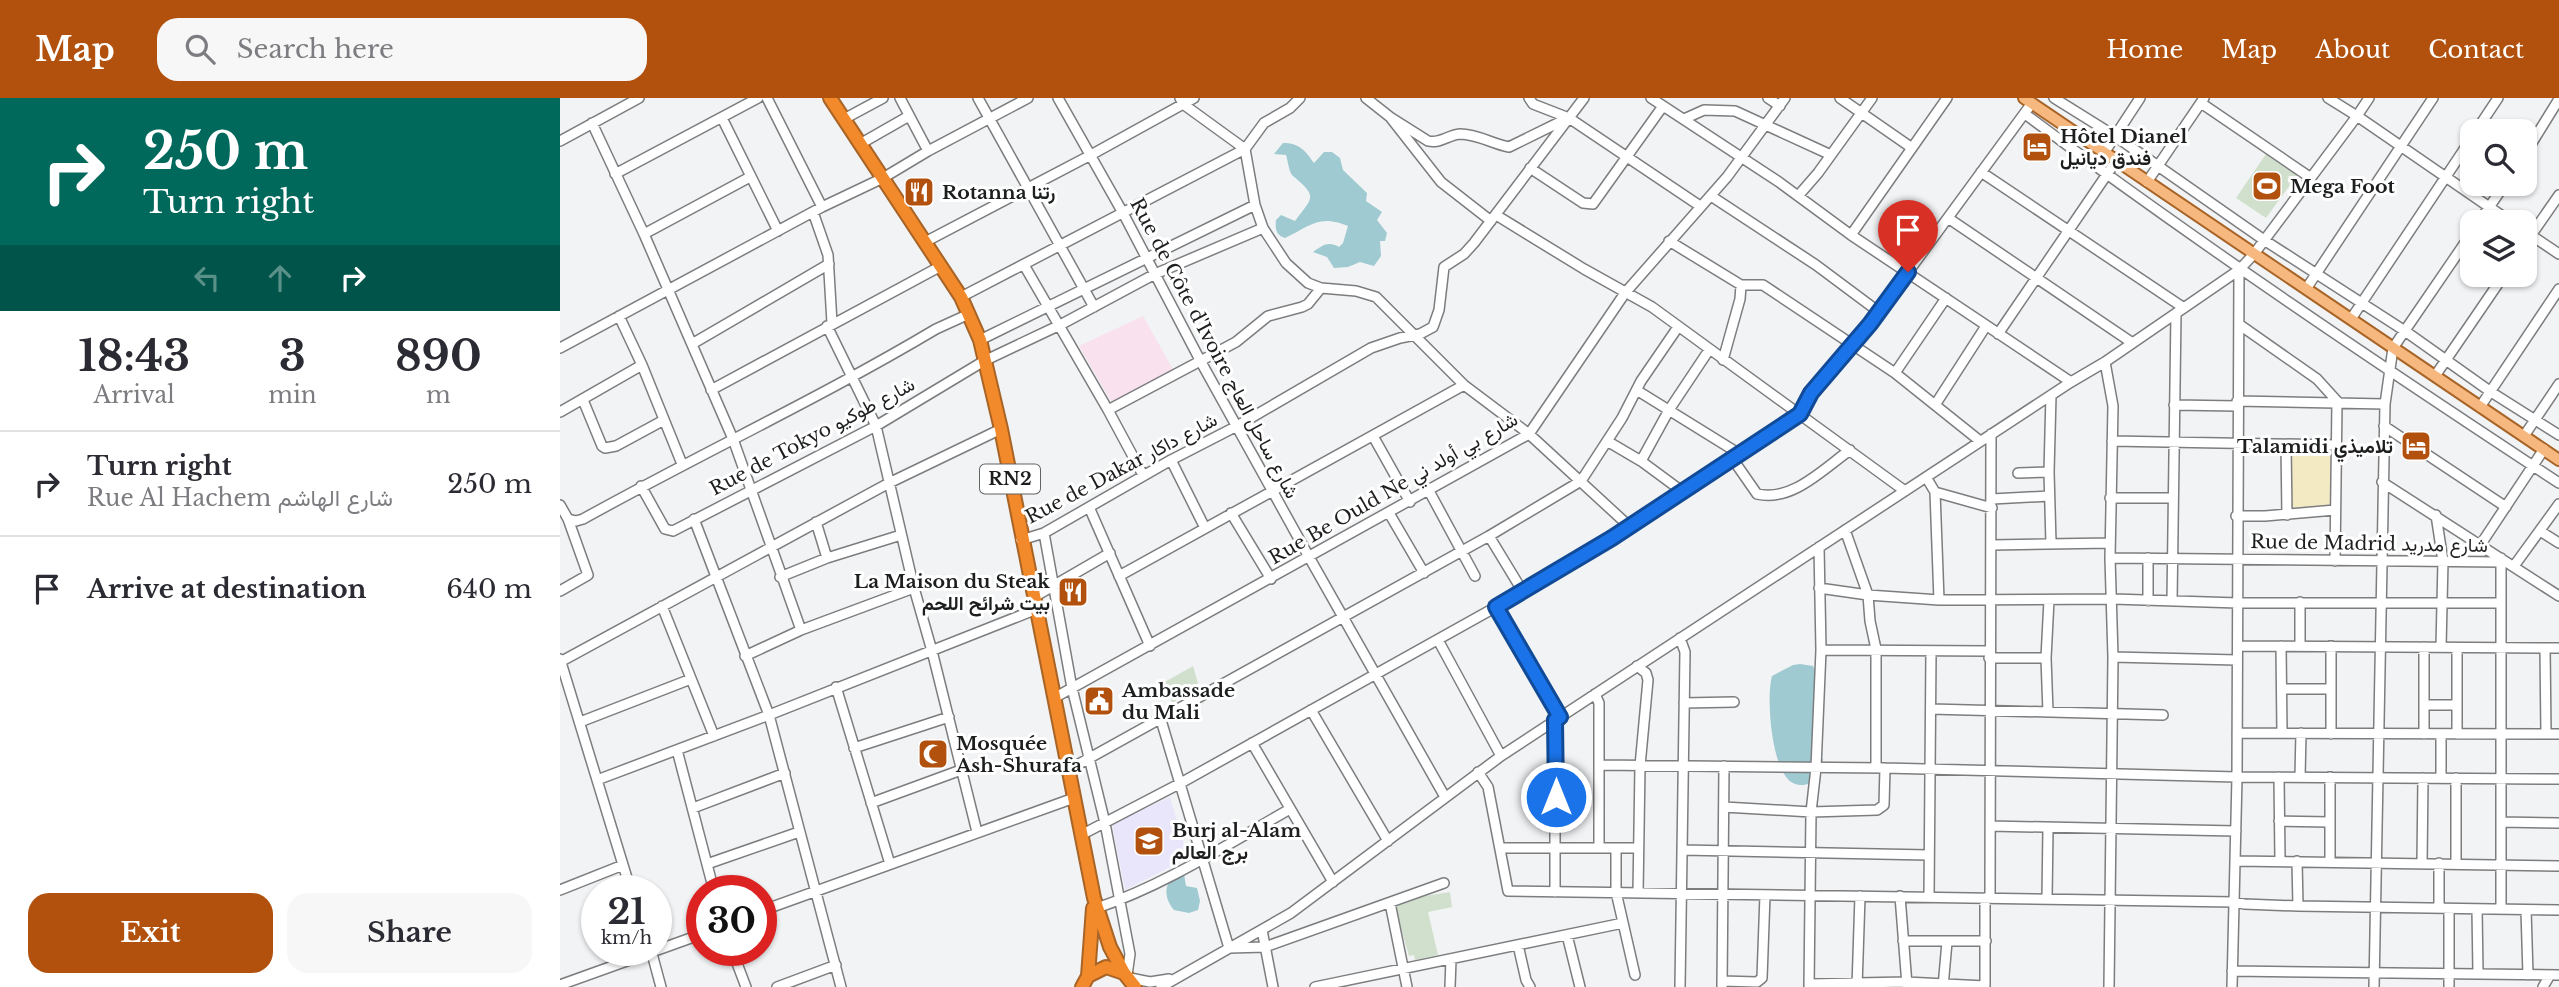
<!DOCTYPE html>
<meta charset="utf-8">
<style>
:root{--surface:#fff;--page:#f7f7f7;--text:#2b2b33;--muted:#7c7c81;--line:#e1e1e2;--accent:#b2510d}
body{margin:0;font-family:"Libre Baskerville",Vazirmatn,serif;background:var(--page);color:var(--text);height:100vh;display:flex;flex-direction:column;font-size:26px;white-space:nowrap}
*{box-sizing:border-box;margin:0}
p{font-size:23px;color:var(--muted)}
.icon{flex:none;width:38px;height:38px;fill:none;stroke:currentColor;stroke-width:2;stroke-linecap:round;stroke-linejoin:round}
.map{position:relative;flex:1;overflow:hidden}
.drawer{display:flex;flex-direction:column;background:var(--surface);width:560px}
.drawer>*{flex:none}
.hud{background:#00695c;color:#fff;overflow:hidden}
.controls{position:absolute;left:1900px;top:21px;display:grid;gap:14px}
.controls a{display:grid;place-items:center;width:77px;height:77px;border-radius:14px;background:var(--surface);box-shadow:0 2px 5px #0004;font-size:35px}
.speed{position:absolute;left:21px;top:777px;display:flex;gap:14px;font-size:35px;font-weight:700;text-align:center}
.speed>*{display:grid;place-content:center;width:91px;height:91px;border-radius:50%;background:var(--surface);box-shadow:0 2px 5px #0004;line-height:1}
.speed small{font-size:18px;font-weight:400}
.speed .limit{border:10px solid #d22;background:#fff;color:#111}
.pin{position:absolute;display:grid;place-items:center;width:60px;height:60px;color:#fff;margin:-72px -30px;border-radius:50% 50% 50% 0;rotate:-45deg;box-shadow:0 0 7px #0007}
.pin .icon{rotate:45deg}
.me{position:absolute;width:77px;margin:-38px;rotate:0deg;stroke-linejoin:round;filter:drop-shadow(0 0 5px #0008)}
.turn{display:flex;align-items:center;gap:24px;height:147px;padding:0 28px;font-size:32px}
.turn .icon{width:91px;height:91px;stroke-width:2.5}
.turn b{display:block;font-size:49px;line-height:60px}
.lanes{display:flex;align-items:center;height:66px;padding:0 28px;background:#0003;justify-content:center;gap:35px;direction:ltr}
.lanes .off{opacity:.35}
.eta{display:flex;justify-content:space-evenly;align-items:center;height:119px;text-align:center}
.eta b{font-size:42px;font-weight:700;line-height:49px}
.primary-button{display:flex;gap:14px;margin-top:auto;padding:14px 28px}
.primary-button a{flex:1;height:80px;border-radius:21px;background:var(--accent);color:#fff;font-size:28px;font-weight:700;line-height:80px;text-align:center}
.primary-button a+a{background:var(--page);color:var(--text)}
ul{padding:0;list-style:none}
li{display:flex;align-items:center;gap:21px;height:105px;padding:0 28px;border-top:2px solid var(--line)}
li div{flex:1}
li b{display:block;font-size:26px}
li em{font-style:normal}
header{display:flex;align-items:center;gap:42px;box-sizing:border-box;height:98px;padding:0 35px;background:var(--accent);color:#fff}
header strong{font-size:33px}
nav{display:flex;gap:38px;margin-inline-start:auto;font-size:24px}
.search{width:490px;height:63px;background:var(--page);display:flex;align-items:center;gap:18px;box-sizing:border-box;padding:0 24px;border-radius:21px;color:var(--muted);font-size:26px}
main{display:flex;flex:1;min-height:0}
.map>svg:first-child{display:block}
</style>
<header>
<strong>Map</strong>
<div class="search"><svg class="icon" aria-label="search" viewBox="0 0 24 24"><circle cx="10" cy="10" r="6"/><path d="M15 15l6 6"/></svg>Search here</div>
<nav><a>Home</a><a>Map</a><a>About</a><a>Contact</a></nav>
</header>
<main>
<section class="drawer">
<div class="hud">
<div class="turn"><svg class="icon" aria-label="right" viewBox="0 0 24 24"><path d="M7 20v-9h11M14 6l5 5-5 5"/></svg><div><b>250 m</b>Turn right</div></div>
<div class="lanes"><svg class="icon off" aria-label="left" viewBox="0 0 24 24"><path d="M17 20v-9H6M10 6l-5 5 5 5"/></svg><svg class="icon off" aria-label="ahead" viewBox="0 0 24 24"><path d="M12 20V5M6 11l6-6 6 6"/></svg><svg class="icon" aria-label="right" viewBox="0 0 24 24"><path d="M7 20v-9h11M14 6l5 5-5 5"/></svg></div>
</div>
<div class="eta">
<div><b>18:43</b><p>Arrival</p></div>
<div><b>3</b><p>min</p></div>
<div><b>890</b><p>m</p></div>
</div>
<ul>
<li><svg class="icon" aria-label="right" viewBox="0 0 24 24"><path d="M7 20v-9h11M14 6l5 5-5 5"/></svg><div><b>Turn right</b><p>Rue Al Hachem شارع الهاشم</p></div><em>250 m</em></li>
<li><svg class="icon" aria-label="arrive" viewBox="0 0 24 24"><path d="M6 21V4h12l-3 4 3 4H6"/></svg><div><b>Arrive at destination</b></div><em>640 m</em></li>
</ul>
<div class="primary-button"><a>Exit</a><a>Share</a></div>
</section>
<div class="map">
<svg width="1999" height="889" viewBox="0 0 1999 889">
<rect width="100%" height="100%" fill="#f2f3f5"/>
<!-- industrial -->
<path fill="#f9e2ed" d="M583 218 614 273 552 305 519 248Z"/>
<!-- education -->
<path fill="#e9e6fc" d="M610 699 628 760 565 792 552 726Z"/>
<!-- green -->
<path fill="#d0e0cc" d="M1706 56 1738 76 1706 120 1676 100Z
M633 568 644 606 625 591 613 606 603 585Z
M890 794 892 809 868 814 878 857 855 862 854 857 849 858 835 809 865 798Z"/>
<!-- sand -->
<path fill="#f3eac4" d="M1728 351H1772L1771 408 1731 413Z"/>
<!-- water -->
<path fill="#9fcad1" d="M723 45C739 45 745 52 754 65L764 54H772L780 60 783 72 807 95 806 103 822 114 817 122 827 135 825 143H820L821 158 814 168 800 164 788 169 774 170 767 159 753 154C763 147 768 143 779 149L783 145 788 128C758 116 751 128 725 140 716 137 715 131 716 122L721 117 735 123C753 99 758 99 733 78 729 75 728 63 726 57L714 56Z
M1240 566 1253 568 1257 577 1256 650 1263 662 1259 681C1250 685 1243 690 1233 685 1211 674 1206 599 1212 578L1233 567Z
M624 776 626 788 637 790 640 803 638 812 629 815 614 812C608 805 604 795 608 786Z"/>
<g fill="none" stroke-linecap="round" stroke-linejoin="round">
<!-- minor casing -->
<g stroke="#7c7d7f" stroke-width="12">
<path id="minor" d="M207 0 262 109
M340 0 368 53
M418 0 534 209
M498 0 563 115 641 264 749 459 885 699
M740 0 730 10 704 25 685 51 695 107 703 130 726 165 748 185 761 190 796 193 816 199 904 287 969 336 1070 429
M806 0 830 19 881 84 931 123
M969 0 973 6 1009 20 1140 108
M1091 0 1219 84 1291 137 1511 284
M1208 0 1220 8
M1280 0 1352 50
M1494 0 1555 38 1704 142 1845 233 1931 294 1999 337
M1809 0 1797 18 1951 124
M1641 5 1751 80
M1465 16C1638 145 1818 266 1999 385
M830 19 868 43C880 46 888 37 900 36 918 36 932 46 949 49L1006 21
M162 20 218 133
M284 21 323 0
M1124 21 1144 12 1175 13 1271 57
M32 25 84 136 173 341 241 532
M1916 33 1938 0
M0 43 79 0
M300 46 349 18
M1544 55 1580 0
M1965 56 1999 1
M970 70 1023 105 1033 106 1103 8
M1421 74 1624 210
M55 76 198 0
M1587 84 1644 0
M1151 98 1256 167 1319 214
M1238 98 1258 75 1312 0
M253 114 268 157 272 225
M936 117 1024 171 1092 209 1345 393
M1388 120 1571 244
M1919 124 1945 86
M1965 133 1999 156
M84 136 190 79
M1291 137 1387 0
M1109 143 1181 187H1203L1335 275
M365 144 529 58 634 0
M1965 146 1999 97
M464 167 548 312 583 377
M1746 191 1873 0
M401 199 685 51 623 6 620 0
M1386 200 1335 275 1420 343
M59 218 82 267 122 366
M1791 221 1913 38
M1680 227 1757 281 1777 303 1775 463
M267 228 316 328 354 490 372 553 417 734
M1438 236 1556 63
M420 242 695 107
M132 246 269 166
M0 250 262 109 323 80 368 53 468 0
M1163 262 1180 201 1181 187
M1545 264 1553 308 1550 460 1553 559 1549 889
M1875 278 1944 177
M151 292 381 168
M1078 293 1178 355
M23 302 42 348 45 350 56 348 104 322
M1677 303 1825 306
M1375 307 1426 228
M1614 307 1677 308
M1920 309 1999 191
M548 312 676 244 708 218 742 209 748 206 761 190
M0 314 82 267
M1824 328 1946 409
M813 338 850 404
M1964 338 1999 286
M1047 343 1081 363
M1552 343 1776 347
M1726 347 1727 417
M1172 360 1197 396C1232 404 1262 372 1290 352
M611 362 645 430
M1458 375 1489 374
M1366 379 1375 394 1379 502
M1822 384 1999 498
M81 388 105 431 113 433 316 328 424 263 500 227 595 176 703 130
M869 393 915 478
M1123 394 1081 363 1109 312 1149 252
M1375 394 1432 410
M1550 400H1613
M1432 401 1489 398
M0 407 8 421 16 423 23 421C140 356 262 299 376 231L409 216
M529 409 590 548
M671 415 711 481
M829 415 864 475
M1876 417 1883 463 1881 549
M1676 418H1705L1775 412
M134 421 209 617 281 889
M256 424 267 460
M1285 432 1308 497 1310 523 1316 551V670
M1980 433 1999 445
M484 435 512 590 545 725 570 856 567 877
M929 438 963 494
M461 442 484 435 611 362 677 328 811 250 840 240 860 236 873 229 879 212 884 169 904 156 914 145 1024 0
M1491 445 1489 374 1491 297
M1921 446 1984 351
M1432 447 1550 445
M1550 460 1941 464
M1588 460V503
M1941 460V811
M1954 468 1999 406
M559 478 904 287
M220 479 267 460 341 437
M1259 490 1308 497 1379 502 1553 501 1678 505H1941
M0 493 28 477 8 421
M474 499 550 455
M1612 503 1616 215
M102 508 154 638
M936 509 1000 619
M1120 540 1125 554 1120 889
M878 542 941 658
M1678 548 1999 550
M1721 548 1722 635
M1740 548V504
M1864 549V636
M1985 550 1986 636
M1261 552 1429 553
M185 558 241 532 354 490
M1553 559 1677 562
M1429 560H1486
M0 561 71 793
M0 564 329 385 441 331
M1077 568 1086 575 1088 582 1080 668 1078 795
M276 589 330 766
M1722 591H1771
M1035 596 1039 605V750
M494 600 969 336 1065 195 1167 79 1225 0
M1124 605 1174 604
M1864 607H1897
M1371 611 1603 617
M751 612 828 743
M1488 614 1486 560 1489 502
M601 622 669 850 705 849 884 785
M995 622V794
M20 624 131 581
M1677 635 1999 636
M1771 636V548
M1897 636V550
M692 645 773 784
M294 650 389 619
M117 652 154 793
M1039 667 1325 670 1677 679 1999 681
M508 672 929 438 1021 383 1062 320 1081 283 1118 229
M918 674 928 689 948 793 1675 804 1684 806 1738 808 1999 812
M1719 679 1720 763
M1740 679 1741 635
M1770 679V764
M1881 680V636
M37 682 209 617 477 511
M311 705 401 672
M1164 709 1251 714 1317 712 1324 707 1325 670
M133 710 225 675
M1719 723 1770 724
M1941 724 1999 725
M1430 728 1676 733
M521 737 619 686 936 509 1052 440 1240 316 1251 295 1310 226 1472 5
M940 750H1078
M1056 750V794L1075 877
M1123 752 1368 757
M1675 763 1999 768
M1737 763 1738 808
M1862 765 1863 680
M1879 765V810
M147 766 239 734
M1896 766V680
M0 792 63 767
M1340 798 1347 887
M1369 799 1371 553
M1425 800V889
M1430 800 1431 336
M1487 801 1488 730
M830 805 847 889
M537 810C605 787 668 746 730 711
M1889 811V889
M1917 811 1918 876
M1966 812 1968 877
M201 813 514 700
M702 832 713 889
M1007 837 1020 889
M1343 843H1426
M958 847 966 882 970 889
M91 852 101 889
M172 852 186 889
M1672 873 1999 877
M570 880 590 884 609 881
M1162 883 1197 884 1202 880 1205 797
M1249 886 1346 884 1425 888
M0 887 142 836
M217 889 276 867
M601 889 731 815 941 658 1511 284 1545 264 1679 172 1694 156 1797 18 1768 0
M755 889 1063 825
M890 889 891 861
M1162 889 1164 668
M1249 889 1251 714 1256 670 1261 552 1259 449
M1297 889 1300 798
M1383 889 1387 844
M1672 889 1677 679 1679 172
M1814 889 1825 306 1833 250 1913 133
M1983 889 1990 877"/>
</g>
<!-- major casing -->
<g stroke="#a76426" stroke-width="14">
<path id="major" d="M1464 0 1999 362"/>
</g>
<!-- highway casing -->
<g stroke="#a76426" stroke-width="16">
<path id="highway" d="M270 0 401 199 420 242 441 331 534 800 550 849 564 875
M528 878 533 810
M522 889 528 878 546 869 564 875 575 889"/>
</g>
<!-- minor -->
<use href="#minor" stroke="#fff" stroke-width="9"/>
<!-- major -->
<use href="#major" stroke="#f7b87f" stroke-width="10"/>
<!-- highway -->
<use href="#highway" stroke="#f2892a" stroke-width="12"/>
</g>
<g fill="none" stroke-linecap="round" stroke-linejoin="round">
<!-- route casing -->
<g stroke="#114b97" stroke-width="18">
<path id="route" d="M996 699 995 622 1000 619 936 509 1052 440 1240 316 1251 295 1310 226 1348 174"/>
</g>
<!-- route -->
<use href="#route" stroke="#1a73e8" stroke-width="12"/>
</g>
<!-- icons -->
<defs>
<g id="hotel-square" transform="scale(1.575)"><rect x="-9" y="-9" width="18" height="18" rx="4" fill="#b2510d" stroke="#fff"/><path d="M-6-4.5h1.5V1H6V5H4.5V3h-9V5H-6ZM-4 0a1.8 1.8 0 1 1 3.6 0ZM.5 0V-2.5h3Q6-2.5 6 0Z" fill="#fff"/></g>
<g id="stadium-square" transform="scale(1.575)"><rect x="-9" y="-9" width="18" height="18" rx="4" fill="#b2510d" stroke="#fff"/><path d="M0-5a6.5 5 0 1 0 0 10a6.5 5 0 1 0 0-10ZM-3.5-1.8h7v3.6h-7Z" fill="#fff"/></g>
<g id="restaurant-square" transform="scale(1.575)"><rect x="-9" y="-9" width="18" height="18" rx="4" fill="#b2510d" stroke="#fff"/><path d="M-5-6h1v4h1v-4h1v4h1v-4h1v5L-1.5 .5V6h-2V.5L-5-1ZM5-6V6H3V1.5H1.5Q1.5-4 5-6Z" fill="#fff"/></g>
<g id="civic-square" transform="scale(1.575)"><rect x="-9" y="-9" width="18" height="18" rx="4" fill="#b2510d" stroke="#fff"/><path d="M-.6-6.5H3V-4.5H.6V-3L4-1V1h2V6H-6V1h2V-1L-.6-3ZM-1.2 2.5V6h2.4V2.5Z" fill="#fff"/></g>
<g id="mosque-square" transform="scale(1.575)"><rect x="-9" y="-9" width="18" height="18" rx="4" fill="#b2510d" stroke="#fff"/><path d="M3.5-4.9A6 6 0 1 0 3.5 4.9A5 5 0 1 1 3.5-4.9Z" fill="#fff"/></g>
<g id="school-square" transform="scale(1.575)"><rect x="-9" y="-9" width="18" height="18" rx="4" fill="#b2510d" stroke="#fff"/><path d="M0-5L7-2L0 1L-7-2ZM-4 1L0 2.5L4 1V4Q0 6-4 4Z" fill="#fff"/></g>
</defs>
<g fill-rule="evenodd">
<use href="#hotel-square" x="1477" y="49"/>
<use href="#stadium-square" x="1707" y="88"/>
<use href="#restaurant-square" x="359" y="94"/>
<use href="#hotel-square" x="1856" y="348"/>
<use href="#restaurant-square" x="513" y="494"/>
<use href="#civic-square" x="539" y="603"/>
<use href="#mosque-square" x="373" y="656"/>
<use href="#school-square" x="589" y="743"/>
</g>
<g text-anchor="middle" stroke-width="6" stroke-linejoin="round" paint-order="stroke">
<!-- shield labels -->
<rect fill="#fff" stroke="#616262" stroke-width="2" x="420" y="366.5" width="60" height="29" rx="5"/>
<g font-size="18" font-weight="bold" fill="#1d1e1e">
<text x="450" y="387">RN2</text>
</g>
<!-- poi labels -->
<g font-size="19" font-weight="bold" fill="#1d1e1e" stroke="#fff" text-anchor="start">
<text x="1500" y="45">Hôtel Dianel<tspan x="1500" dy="22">فندق ديانيل</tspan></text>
<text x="1730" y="95">Mega Foot</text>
<text x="382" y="101">Rotanna رتنا</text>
<text x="1833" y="355" text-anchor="end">Talamidi تلاميذي</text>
<text x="490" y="490" text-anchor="end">La Maison du Steak<tspan x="490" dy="22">بيت شرائح اللحم</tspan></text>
<text x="562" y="599">Ambassade<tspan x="562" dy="22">du Mali</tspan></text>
<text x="396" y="652">Mosquée<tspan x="396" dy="22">Ash-Shurafa</tspan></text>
<text x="612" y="739">Burj al-Alam<tspan x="612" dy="22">برج العالم</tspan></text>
</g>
<!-- street labels -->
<g font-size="19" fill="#1d1e1e" stroke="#fff">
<text transform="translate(655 250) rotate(62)" y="7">Rue de Côte d'Ivoire شارع ساحل العاج</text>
<text transform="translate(252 338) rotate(-28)" y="7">Rue de Tokyo شارع طوكيو</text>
<text transform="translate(561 370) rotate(-28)" y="7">Rue de Dakar شارع داكار</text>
<text transform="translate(833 390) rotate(-30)" y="7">Rue Be Ould Ne شارع بي أولد ني</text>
<text transform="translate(1809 445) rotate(1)" y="7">Rue de Madrid شارع مدريد</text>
</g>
</g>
</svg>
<div class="controls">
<a><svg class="icon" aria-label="search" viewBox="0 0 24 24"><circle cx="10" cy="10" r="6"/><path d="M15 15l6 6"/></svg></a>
<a><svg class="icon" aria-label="layers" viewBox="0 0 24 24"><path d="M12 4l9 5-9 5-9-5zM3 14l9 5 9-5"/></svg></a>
</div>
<div class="speed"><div>21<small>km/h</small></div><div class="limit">30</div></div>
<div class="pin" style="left:1348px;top:174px;background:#d93025"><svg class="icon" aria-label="arrive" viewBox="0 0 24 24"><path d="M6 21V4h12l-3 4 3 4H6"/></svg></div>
<svg class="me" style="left:996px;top:699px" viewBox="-20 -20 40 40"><circle r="17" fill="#1a73e8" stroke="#fff" stroke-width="3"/><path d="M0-11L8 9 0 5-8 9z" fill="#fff"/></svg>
</div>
</main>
